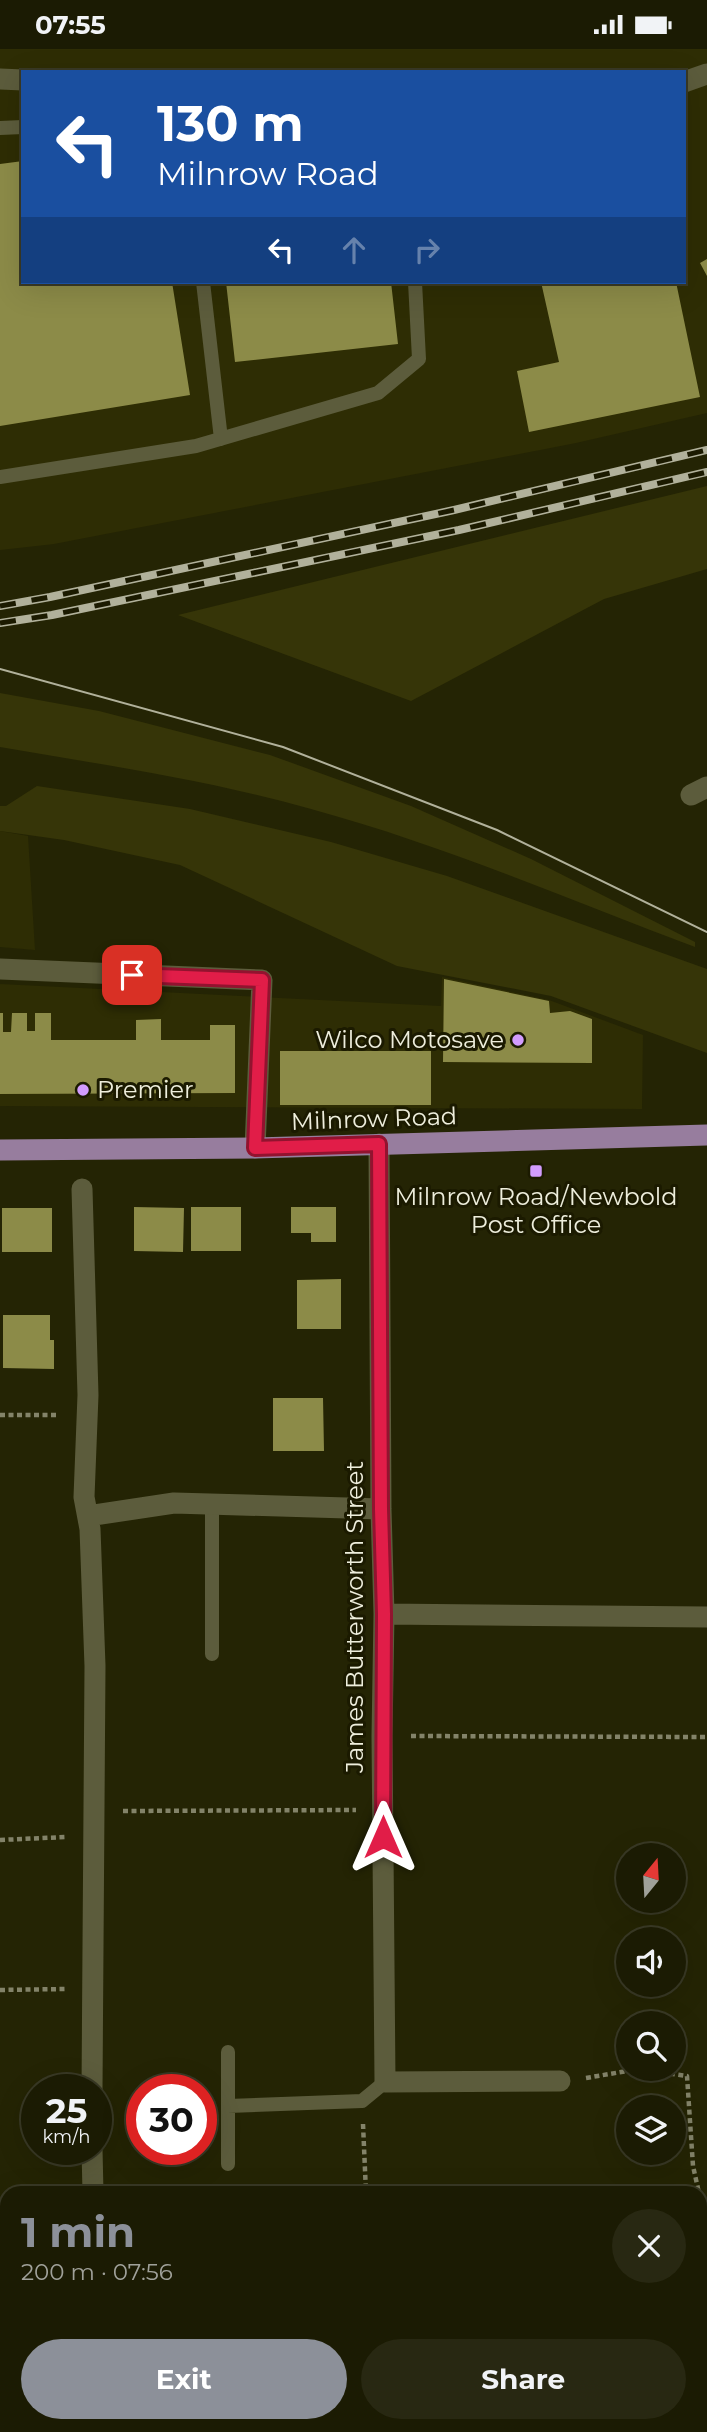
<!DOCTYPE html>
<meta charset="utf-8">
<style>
:root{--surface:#1b1b03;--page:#282812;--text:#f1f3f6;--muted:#a0a19a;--line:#393925;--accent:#8c9099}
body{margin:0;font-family:Montserrat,sans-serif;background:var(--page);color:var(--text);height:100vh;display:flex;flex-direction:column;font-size:26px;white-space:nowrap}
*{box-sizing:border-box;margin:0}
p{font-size:23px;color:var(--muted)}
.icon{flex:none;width:38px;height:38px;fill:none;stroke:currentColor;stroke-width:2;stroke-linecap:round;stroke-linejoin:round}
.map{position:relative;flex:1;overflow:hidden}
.panel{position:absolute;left:0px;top:2137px;width:707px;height:247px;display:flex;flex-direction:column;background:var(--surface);border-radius:21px 21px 0 0;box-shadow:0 7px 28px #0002,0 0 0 2px var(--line)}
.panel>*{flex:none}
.banner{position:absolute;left:21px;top:21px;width:665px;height:214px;border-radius:0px;box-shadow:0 7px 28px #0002,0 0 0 2px var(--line);background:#1a4fa0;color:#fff;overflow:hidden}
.needle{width:46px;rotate:18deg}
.controls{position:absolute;left:616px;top:1794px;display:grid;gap:14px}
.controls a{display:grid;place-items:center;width:70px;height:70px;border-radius:50%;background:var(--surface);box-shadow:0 7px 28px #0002,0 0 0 2px var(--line);font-size:35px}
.speed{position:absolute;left:21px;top:2025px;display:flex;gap:14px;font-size:35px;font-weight:700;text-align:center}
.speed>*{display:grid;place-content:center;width:91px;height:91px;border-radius:50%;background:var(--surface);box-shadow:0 7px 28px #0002,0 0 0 2px var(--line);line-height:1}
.speed small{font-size:18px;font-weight:400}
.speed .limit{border:10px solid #d22;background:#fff;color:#111}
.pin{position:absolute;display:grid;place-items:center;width:60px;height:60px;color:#fff;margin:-30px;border-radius:14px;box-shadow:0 4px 10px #0006}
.me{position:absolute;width:77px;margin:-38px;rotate:0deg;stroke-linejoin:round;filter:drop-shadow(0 0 5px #0008)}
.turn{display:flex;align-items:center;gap:24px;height:147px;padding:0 21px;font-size:32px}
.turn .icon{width:91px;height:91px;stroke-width:2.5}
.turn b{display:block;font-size:49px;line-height:60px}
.lanes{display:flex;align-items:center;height:66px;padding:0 21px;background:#0003;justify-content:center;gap:35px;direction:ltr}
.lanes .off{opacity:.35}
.round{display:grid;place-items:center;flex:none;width:74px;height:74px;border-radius:37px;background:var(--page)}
.head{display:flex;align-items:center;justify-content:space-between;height:119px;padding:0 21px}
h1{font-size:42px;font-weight:700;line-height:52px;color:var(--accent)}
.primary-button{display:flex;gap:14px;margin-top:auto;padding:14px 21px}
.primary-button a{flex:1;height:80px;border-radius:42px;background:var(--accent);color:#fff;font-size:28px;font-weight:700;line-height:80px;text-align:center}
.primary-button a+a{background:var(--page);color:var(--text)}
.status{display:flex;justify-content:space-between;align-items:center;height:49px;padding:0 35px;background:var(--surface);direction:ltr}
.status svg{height:19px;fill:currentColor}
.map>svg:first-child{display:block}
</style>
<div class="status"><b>07:55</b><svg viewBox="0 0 49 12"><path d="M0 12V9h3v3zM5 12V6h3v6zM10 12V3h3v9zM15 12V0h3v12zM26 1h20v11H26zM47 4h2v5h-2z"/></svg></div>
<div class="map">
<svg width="707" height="2383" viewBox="0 0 707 2383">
<rect width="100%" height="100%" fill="#242404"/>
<!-- built -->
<path fill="#2e2d04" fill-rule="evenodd" d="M0 0H707V364L576 394 54 495 0 501ZM23 23H684V233H23Z
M0 782 28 787 35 901 0 898Z
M442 928 549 951 643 986 642 1060 0 1057V935L441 957Z"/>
<!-- green -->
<path fill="#363508" d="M707 437V520L604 550 411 652 178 566Z
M0 644 99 662 270 706 411 757 531 810 695 893V898C568 850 443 796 311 760 209 731 104 716 0 698Z
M37 737 190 760 331 793 447 827 707 920V1004L551 947 397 917 180 816 64 791 0 782V757H6Z"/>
<!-- building -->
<path fill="#8c8b48" d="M23 112V233H172L190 346 0 377V115Z
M707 210V227L700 214Z
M226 233H391L398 295 235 313Z
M541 233H676L700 348 529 383 517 322 559 313Z
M444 930 549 952 550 964 570 962 592 970V1014L443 1013Z
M0 964H3V983H11L12 964H27V982H35V964H51V991H136V971L161 970V991H210V976H235V1044L0 1045Z
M280 1002H431V1056H280Z
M134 1158 184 1159 183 1203 134 1202Z
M191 1158H241V1202H191Z
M291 1158H336V1193H311V1184H291Z
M2 1159H52V1203H2Z
M341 1230V1280H297V1231Z
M3 1266H50V1291H54V1320L3 1319Z
M273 1349H323L324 1402H273Z"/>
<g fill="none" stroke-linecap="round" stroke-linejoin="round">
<!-- path -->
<path stroke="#838369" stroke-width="4.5" stroke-dasharray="5 3.5" stroke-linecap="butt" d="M0 1366H59
M411 1687 707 1688
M123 1762 356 1761
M0 1791 66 1788
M0 1941 66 1940
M586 2029 639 2020 687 2027 693 2117 699 2144
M363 2075 366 2144
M700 2151V2159
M0 2189H7
M676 2376 678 2383
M381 2383 383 2376"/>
<!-- lane -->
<path stroke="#5c5c3c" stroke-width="14" d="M0 79 23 78
M203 233 221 390
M0 428 196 397 378 344 419 310 415 233
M212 1605V1455
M228 2003V2115
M228 2057 362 2052 385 2033"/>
<!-- street -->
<path stroke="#5c5c3c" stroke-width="21" d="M0 30 23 31
M684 33 707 25
M691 746 707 738
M0 920 262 931 255 1099
M379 1095 381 1460 384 1565 382 1687 385 2033 560 2032
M82 1140 88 1346 84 1448 90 1480 95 1617 92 2040
M88 1467 174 1454 381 1460
M384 1565 707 1568
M92 2100 93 2144
M96 2376 97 2383"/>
<!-- primary -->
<path stroke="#977d9e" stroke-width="21" d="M0 1101 255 1099 707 1086"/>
<!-- tram -->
<path stroke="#b1b19b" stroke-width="2" d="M0 620 283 698 497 781 707 883"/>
<!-- rail casing -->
<g stroke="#b1b19b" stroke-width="8">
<path id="rail" d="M0 557 50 548 454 461 707 401
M0 574 52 566 459 481 707 423"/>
</g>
<!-- rail -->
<use href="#rail" stroke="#1b1a00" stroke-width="5" stroke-dasharray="16" stroke-linecap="butt"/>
</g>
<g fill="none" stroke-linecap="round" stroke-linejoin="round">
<!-- route casing -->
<g stroke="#92132f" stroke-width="18">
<path id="route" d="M132 926 262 931 255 1099 379 1095 381 1460 384 1565 383 1788"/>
</g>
<!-- route -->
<use href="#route" stroke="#e11d48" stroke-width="12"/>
</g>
<!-- markers -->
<g fill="#d29cfd" stroke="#1b1a00" stroke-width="2.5">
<circle cx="518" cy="991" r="7"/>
<circle cx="83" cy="1041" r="7"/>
<rect x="529" y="1115" width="14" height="14" rx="3.5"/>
</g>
<g text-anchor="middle" stroke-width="6" stroke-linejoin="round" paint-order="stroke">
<!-- poi labels -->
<g font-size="24" fill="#eeeedc" stroke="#1b1a00" text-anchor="end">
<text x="504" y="999">Wilco Motosave</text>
<text x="97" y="1049" text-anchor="start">Premier</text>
<text x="536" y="1156" text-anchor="middle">Milnrow Road/Newbold<tspan x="536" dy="28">Post Office</tspan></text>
</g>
<!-- street labels -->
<g font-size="24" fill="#eeeedc" stroke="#1b1a00">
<text transform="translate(374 1070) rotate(-2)" y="8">Milnrow Road</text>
<text transform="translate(355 1568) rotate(-90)" y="8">James Butterworth Street</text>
</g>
</g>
</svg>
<div class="controls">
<a><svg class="needle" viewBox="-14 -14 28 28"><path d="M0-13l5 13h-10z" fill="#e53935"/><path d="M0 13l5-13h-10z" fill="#a0a19a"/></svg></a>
<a><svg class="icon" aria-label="sound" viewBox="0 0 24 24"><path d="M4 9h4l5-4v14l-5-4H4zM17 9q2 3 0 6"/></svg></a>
<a><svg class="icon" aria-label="search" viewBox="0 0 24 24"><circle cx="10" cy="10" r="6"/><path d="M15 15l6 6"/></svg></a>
<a><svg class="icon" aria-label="layers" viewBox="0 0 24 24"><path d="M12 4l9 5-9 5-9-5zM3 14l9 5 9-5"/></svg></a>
</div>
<div class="speed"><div>25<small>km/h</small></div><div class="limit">30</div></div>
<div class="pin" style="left:132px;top:926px;background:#d93025"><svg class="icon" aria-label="arrive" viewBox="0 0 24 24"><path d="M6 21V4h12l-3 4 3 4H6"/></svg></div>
<svg class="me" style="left:383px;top:1788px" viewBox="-20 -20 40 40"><path d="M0-17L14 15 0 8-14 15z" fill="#e11d48" stroke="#fff" stroke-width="4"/></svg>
<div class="banner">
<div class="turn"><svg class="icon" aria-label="left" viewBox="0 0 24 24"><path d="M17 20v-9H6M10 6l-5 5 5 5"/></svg><div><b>130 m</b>Milnrow Road</div></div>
<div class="lanes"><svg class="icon" aria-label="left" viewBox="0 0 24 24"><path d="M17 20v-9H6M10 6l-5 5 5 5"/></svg><svg class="icon off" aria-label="ahead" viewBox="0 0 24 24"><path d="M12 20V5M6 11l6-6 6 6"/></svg><svg class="icon off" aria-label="right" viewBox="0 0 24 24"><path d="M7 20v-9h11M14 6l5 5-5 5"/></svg></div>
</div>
<section class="panel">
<div class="head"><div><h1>1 min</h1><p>200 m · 07:56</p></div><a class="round"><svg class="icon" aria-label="close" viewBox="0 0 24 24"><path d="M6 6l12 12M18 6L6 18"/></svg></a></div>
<div class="primary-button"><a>Exit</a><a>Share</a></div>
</section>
</div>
